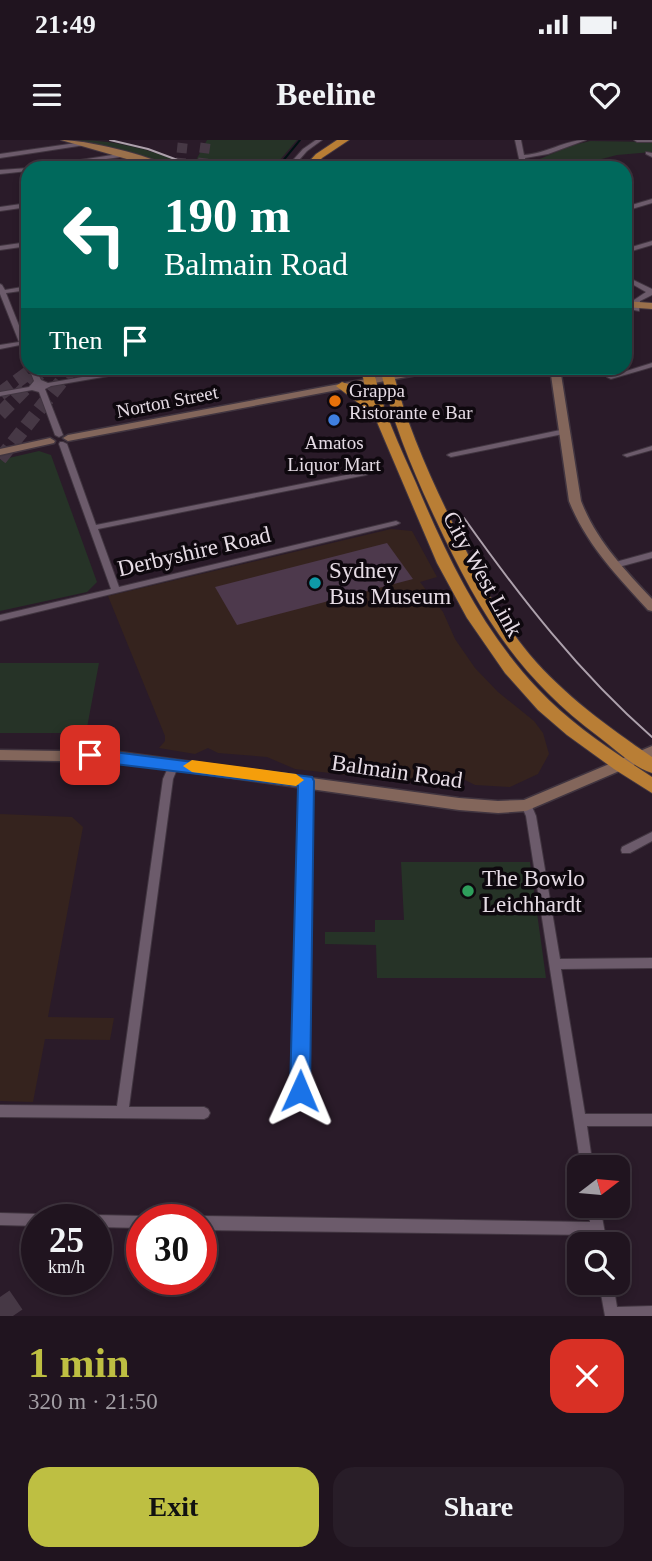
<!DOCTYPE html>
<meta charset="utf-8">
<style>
:root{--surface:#20141f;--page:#281d28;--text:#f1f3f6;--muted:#a29ea4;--line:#3d333d;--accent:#bebf42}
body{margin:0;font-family:Georgia,serif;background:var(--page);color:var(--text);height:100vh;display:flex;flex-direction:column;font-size:26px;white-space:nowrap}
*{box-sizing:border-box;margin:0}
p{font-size:23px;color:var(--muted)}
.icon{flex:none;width:38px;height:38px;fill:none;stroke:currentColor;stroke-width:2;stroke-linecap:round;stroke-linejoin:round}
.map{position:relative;height:1176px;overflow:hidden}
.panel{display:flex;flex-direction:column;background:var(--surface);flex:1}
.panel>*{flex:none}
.hud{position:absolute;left:21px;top:21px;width:611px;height:214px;border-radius:21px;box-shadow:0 4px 10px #0003,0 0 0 2px var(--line);background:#00695c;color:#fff;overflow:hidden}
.needle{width:46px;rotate:74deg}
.tools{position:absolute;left:567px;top:1015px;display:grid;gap:14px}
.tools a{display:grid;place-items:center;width:63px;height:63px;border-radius:14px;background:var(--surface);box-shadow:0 4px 10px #0003,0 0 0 2px var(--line);font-size:35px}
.speed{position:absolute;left:21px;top:1064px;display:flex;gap:14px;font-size:35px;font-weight:700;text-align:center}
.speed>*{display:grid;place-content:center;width:91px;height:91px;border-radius:50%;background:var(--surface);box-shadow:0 4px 10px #0003,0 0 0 2px var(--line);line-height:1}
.speed small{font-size:18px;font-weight:400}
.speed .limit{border:10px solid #d22;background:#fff;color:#111}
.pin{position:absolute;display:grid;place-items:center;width:60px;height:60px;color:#fff;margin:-30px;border-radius:14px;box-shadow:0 4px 10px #0006}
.me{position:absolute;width:77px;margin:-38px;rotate:1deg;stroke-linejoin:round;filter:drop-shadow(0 0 5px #0008)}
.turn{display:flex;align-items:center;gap:24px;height:147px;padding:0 28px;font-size:32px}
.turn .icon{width:91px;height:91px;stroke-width:2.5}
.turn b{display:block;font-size:49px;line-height:60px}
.then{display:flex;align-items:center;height:66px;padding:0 28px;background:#0003;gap:14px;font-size:26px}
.round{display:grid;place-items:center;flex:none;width:74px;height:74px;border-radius:21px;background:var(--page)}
.overview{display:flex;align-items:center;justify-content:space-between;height:119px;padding:0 28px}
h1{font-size:42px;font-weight:600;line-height:52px;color:var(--accent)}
.action{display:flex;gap:14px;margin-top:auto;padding:14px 28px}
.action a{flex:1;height:80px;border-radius:21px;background:var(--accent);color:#111;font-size:28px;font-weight:600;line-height:80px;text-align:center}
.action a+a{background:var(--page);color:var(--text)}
.status{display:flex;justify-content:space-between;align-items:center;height:49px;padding:0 35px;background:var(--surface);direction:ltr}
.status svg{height:19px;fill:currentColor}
header{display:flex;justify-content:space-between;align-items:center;height:91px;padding:0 28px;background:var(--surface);font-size:32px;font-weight:600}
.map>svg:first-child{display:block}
</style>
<div class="status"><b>21:49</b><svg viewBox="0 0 49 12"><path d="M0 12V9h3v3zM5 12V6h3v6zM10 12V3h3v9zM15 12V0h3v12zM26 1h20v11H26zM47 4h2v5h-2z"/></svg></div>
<header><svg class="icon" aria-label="menu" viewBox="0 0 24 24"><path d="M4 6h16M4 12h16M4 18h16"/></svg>Beeline<svg class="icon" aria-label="heart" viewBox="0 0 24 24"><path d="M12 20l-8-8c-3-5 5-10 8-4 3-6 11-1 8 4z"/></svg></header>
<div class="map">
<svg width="652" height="1176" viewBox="0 0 652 1176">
<rect width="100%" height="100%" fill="#2a1b29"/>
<!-- industrial -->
<path fill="#35231e" d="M391 389 412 391 437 437 420 442 443 472 455 499 475 528 498 552 534 581 543 593 549 614 538 634 510 647 475 645 451 633 417 643 295 629 267 617 218 613 208 608 195 614 159 608 165 601V596L108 456Z
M0 674 72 677 83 687 48 877 114 878 110 900 45 899 33 962 0 961Z"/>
<!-- green -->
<path fill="#263327" d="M78 0C117 0 158 11 193 28H176L135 13Z
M207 0H297L273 28H213L196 20Z
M590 1 652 2V12L617 15 594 21H535L570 6Z
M39 311 51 315 97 442 87 452 0 471V320Z
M0 523H99L86 593H0Z
M401 722H530L546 838H377L376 805 325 804V792H375V780H404Z"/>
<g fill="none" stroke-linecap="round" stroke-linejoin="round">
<!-- stream -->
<path stroke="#001113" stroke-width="2" d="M277 28 300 0"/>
</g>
<!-- building -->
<path fill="#4d394c" d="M387 403 413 439 237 485 215 447Z"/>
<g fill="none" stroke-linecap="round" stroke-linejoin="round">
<!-- highway-tunnel-far2 -->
<path stroke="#463845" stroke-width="10" stroke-dasharray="10 5" stroke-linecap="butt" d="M180 28 183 0
M202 28 206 0"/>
<!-- highway-tunnel-far1 -->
<path stroke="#463845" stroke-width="14" stroke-dasharray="14 7" stroke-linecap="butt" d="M0 254 28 233
M0 274 45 228
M0 319 72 228"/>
<!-- highway-tunnel -->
<path stroke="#463845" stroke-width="23" stroke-dasharray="23 11" stroke-linecap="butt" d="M0 1157 13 1176"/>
<!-- street casing -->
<g stroke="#413540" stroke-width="2">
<path id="street" d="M316 0H322L307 11 292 28H286L303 9Z
M515 0H521L524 15C546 14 564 0 586 0L548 14 525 18 527 28H521Z
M634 0H652V2H637Z
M83 2 85 3V5L0 18V14Z
M646 12 652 13V17L646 14Z
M125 13 128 15 127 16 44 28H28V31L0 34V30L29 28Z
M652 59V63L625 71V67Z
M28 63V67L0 71V67Z
M652 101V105L625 113V109Z
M28 102V106L0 110V106Z
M625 136 652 149V155L640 161 639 171 634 170V160L646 152 625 140Z
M0 144 2 145 5 150 28 146V150L6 153 28 208V219L25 217 20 205 0 209V205L19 202 0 154Z
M652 223V227L611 239 607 237Z
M29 228H35L41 240 48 243 134 228H146L143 230 51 246 45 249 63 295 59 297 55 295 39 252 32 250 0 256V252L29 247 34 241Z
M565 289H568V293L451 317 447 315 451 313Z
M60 302H63L67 304 96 385 366 331 370 333 366 335 98 389 119 447 396 381 400 383 396 385 0 481V475L111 449 59 304Z
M652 306V310L627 317 623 315Z
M652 412V418L615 428 611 425 612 423Z
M174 620 177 621 179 624 173 639 129 967H204L208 969 210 973 208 977 204 979 0 977V965L117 966 163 639 171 621Z
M306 637 310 638 311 641 306 952 304 956 300 958 296 956 294 952 301 641 302 638Z
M526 661 530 662 536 676 560 819 652 818V828L561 829 585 974H652V986H587L593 1027H581L526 676 521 665 522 662Z
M652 692V701L630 713H622L621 710 622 707Z
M588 1066H600L607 1104H593L592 1095 201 1090V1080H196L201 1076 590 1082Z
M0 1073 37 1074 42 1075 44 1080H37V1086L0 1085Z
M96 1075 142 1076 147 1077 148 1080H142V1088L96 1087V1080H90L91 1076Z
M599 1143H613L617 1167 652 1166V1176H605Z"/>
</g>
<!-- secondary casing -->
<g stroke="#413540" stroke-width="3">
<path id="secondary" d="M425 228H443L438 231 68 301 63 298 68 295Z
M550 228H560L581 361C596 400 624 429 652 459V471L648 470C617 436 586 404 569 361Z
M50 298 55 301 54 303 0 315V309Z
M652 606V617L526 671 498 673 459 670 119 622 0 620V610L119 612 459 658 498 661 524 660Z"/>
</g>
<!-- primary casing -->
<g stroke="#413540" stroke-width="2">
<path id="primary" d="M61 0C86 0 151 15 171 28H158Z
M625 161 652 163V169L625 167Z"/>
</g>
<!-- highway casing -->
<g stroke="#413540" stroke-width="2">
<path id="highway" d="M337 0H349L322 18 313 28H303L316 14Z
M361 228H373C382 269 399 305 416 343 447 417 482 490 538 549 571 584 612 611 652 637V653L614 629 567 595 538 570 505 533 467 478 437 423 374 275 336 246 342 242 358 248 367 256Z
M380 228H392C407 287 432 342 459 396 479 438 500 479 530 515 564 555 608 587 652 617V633C633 627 615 609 599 597 516 535 478 470 435 378 412 329 392 281 380 228Z"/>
</g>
<!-- street -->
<use href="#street" fill="#6c5b6b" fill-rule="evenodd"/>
<!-- secondary -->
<use href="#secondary" fill="#83665b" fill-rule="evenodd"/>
<!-- primary -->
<use href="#primary" fill="#9a704b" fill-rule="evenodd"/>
<!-- highway -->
<use href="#highway" fill="#b97e35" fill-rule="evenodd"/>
<!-- tram -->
<path stroke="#ada1ac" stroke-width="2" d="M110 0 148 9 199 28
M464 378C520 457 579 533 652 597"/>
</g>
<!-- route -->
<path fill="#1a73e8" stroke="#114b97" stroke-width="2" d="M90 609 312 637 314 641 310 951 308 958 300 961 293 958 290 951 298 646 90 621 82 615Z"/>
<!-- slow -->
<path fill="#f59e0b" d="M192 620 296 634 304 640 296 646 192 632 183 626Z"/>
<!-- markers -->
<circle fill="#e8710a" stroke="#0e080e" stroke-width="2.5" cx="335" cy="261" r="7"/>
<circle fill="#3f7fe0" stroke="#0e080e" stroke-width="2.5" cx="334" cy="280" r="7"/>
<circle fill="#0f9aa8" stroke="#0e080e" stroke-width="2.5" cx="315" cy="443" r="7"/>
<circle fill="#2e9e5b" stroke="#0e080e" stroke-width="2.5" cx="468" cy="751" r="7"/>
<g text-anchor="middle" stroke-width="7" stroke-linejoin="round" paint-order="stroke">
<!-- far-poi labels -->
<g font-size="19" fill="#e6dce5" stroke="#0e080e" text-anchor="start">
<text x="349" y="257">Grappa<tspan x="349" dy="22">Ristorante e Bar</tspan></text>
<text x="334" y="309" text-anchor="middle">Amatos<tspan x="334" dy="22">Liquor Mart</tspan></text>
</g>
<!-- far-street labels -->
<g font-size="19" fill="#e6dce5" stroke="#0e080e">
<text transform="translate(167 261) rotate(-11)" y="7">Norton Street</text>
</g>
<!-- street labels -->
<g font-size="23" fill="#e6dce5" stroke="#0e080e">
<text transform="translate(194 411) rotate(-13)" y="8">Derbyshire Road</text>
<text transform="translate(483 434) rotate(61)" y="8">City West Link</text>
<text transform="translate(397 631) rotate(8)" y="8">Balmain Road</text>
</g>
<!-- poi labels -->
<g font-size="23" fill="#e6dce5" stroke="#0e080e" text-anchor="start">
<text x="329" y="438">Sydney<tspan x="329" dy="26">Bus Museum</tspan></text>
<text x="482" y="746">The Bowlo<tspan x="482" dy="26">Leichhardt</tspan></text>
</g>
</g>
</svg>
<div class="tools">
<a><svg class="needle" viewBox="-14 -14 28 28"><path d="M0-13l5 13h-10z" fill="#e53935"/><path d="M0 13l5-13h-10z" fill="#a29ea4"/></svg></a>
<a><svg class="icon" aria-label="search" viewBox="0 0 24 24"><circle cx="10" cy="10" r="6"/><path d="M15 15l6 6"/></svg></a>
</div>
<div class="speed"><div>25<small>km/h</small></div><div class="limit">30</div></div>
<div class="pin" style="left:90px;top:615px;background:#d93025"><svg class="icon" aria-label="arrive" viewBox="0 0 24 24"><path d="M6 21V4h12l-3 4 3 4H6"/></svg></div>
<svg class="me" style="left:300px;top:951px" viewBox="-20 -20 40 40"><path d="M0-17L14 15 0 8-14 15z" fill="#1a73e8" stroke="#fff" stroke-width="4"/></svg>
<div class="hud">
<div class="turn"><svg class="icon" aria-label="left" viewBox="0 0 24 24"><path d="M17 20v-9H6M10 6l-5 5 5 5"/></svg><div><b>190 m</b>Balmain Road</div></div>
<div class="then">Then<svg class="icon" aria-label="arrive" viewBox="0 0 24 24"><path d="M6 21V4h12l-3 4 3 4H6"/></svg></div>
</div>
</div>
<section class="panel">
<div class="overview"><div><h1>1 min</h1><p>320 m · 21:50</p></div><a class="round" style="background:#d93025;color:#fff"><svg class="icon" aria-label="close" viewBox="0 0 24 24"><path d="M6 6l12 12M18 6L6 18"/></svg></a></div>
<div class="action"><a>Exit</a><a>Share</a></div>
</section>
